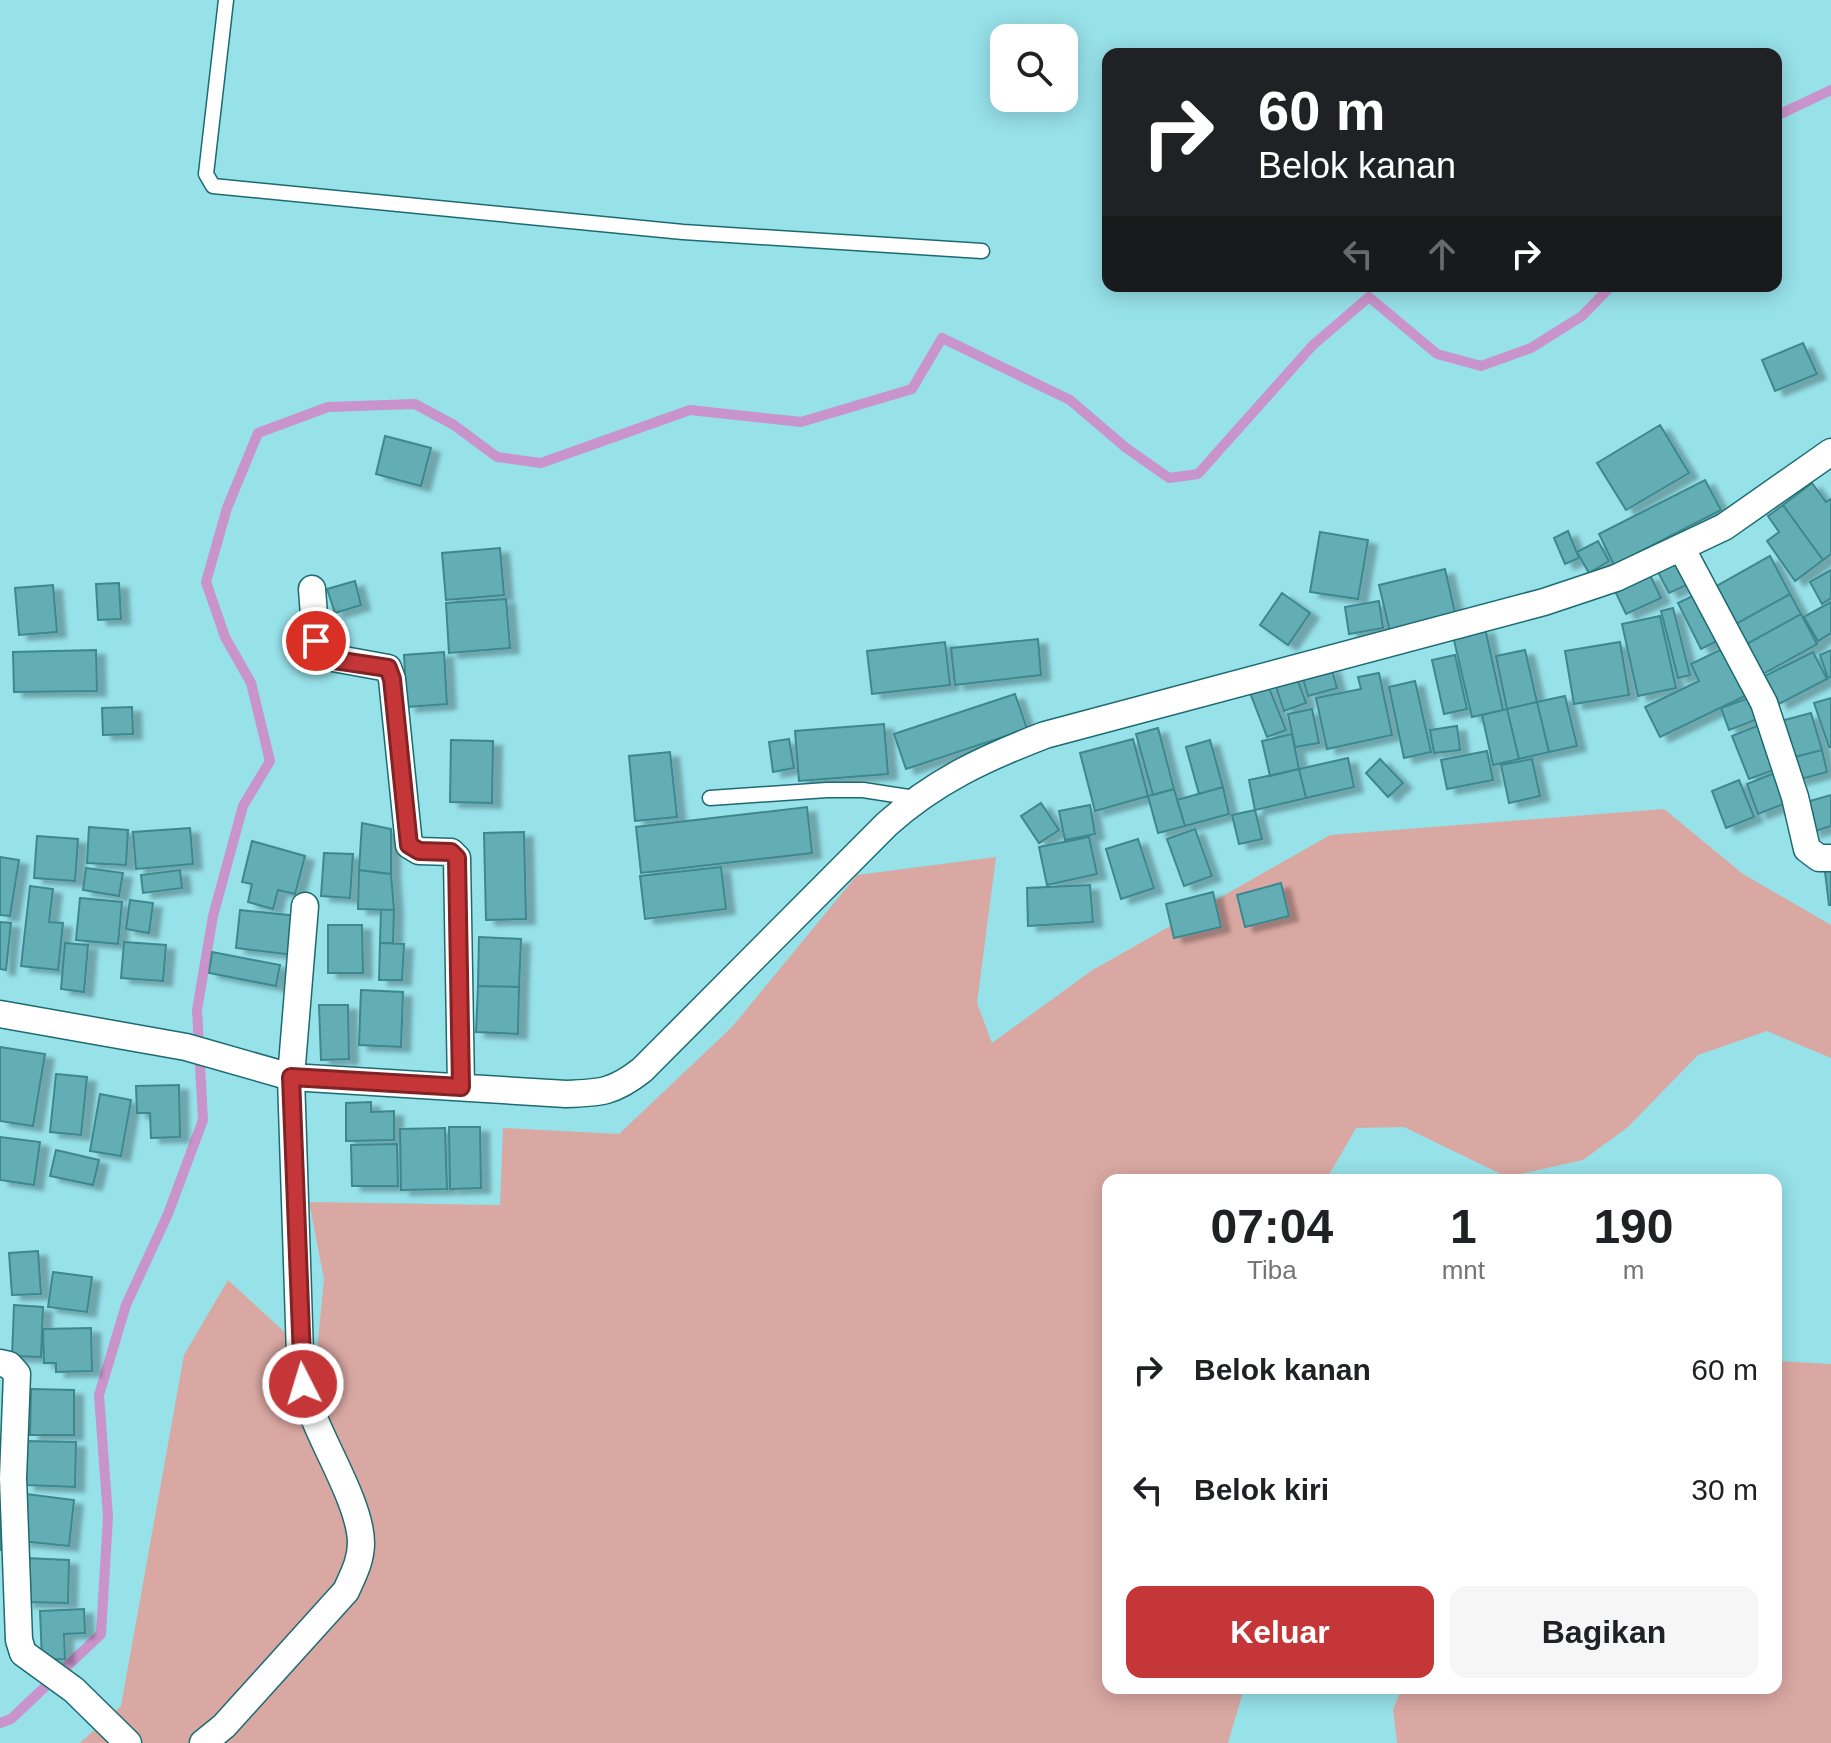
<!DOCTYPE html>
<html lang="id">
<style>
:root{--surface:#fff;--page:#f6f6f6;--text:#202124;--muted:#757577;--accent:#c53638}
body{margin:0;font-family:Arial,sans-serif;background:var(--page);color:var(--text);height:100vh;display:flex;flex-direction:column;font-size:30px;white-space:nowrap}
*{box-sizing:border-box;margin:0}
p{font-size:26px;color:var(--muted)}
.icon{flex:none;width:44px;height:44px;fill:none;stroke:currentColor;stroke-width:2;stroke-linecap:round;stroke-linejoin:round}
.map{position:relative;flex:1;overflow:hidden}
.details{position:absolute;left:1102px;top:1174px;width:680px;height:520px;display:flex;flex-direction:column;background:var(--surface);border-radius:16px;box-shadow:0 4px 20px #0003}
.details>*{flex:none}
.top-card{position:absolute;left:1102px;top:48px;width:680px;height:244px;border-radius:16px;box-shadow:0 4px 20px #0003;background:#202124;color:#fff;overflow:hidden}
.controls{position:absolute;left:990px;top:24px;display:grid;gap:16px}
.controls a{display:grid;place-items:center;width:88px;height:88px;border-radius:16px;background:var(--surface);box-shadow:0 4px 20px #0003;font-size:40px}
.pin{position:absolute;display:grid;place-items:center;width:68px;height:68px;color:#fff;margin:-34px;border:4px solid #fff;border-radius:50%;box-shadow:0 2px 8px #0007}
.me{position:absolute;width:88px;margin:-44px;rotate:355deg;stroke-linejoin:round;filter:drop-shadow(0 0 6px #0008)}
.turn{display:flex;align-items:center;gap:28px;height:168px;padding:0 24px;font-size:36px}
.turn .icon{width:104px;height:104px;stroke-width:2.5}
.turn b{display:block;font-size:56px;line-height:68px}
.lanes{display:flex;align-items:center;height:76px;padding:0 24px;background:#0003;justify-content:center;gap:40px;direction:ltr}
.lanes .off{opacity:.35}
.eta{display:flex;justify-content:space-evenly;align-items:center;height:136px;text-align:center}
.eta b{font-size:48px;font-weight:800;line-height:56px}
.primary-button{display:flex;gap:16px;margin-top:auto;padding:16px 24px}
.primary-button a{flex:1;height:92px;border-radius:16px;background:var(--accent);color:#fff;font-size:32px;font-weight:800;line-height:92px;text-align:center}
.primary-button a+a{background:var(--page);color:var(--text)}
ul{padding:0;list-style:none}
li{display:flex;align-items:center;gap:24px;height:120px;padding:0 24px}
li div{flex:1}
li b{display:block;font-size:30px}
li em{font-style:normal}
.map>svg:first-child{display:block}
</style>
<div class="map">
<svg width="1831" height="1743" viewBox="0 0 1831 1743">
<defs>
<filter id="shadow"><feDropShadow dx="9" dy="5" stdDeviation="2" flood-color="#0004"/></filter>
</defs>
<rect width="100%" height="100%" fill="#97e1e9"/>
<!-- green -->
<path fill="#daa8a3" d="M1664 809 1743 874 1831 925V1058L1767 1031 1698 1055 1628 1127 1583 1160 1507 1177 1404 1127 1356 1128 1326 1180H1108V1688H1244L1228 1743H80L121 1706 184 1355 228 1280 316 1361 324 1279 309 1202 500 1205 503 1128 619 1134 732 1027 857 875 996 857 977 1003 992 1043 1091 971 1330 835Z
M1776 1361 1831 1364V1743H1397L1393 1709 1402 1688H1776Z"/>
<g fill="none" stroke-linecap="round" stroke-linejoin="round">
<!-- stream -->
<path stroke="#c993cc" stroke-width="10" d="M1776 116 1831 90
M0 1723 11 1719 101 1634 108 1517 99 1395 126 1305 168 1214 203 1120 197 1010 213 916 243 806 270 761 251 683 225 637 206 582 227 508 258 433 328 407 415 404 454 425 497 457 541 463 690 410 801 422 912 389 942 338 1070 400 1125 447 1169 478 1198 474 1313 345 1369 297 1437 354 1481 366 1531 348 1582 316 1611 286"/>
</g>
<!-- building -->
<path fill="#64adb5" stroke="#3e878f" stroke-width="2" filter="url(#shadow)" d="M1803 343 1817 374 1775 391 1762 360Z
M1660 425 1689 473 1626 510 1597 463Z
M385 436 431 448 421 486 376 474Z
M1705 480 1721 510 1614 565 1599 534Z
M1812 483 1826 502 1831 499V554L1823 560 1783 505Z
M1783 505 1823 560 1795 581 1767 541 1779 532 1768 516Z
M1568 531 1579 558 1565 564 1554 538Z
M1320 532 1368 540 1358 599 1310 592Z
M1598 541 1609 561 1589 573 1577 552Z
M500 548 504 595 446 600 442 553Z
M1770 556 1790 594 1736 624 1715 587Z
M1679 560 1691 583 1669 593 1658 572Z
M1445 569 1456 617 1390 632 1379 585Z
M1831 570V598L1822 604 1810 582Z
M1650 575 1661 598 1626 614 1615 591Z
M355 581 361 605 335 613 327 589Z
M119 583 121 619 98 620 96 584Z
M53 585 57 632 19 635 15 588Z
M1701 592 1723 638 1701 649 1678 603Z
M1282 593 1310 613 1288 645 1260 625Z
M1790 594 1801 614 1747 644 1736 624Z
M506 599 510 648 449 653 446 603Z
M1379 601 1383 628 1349 634 1345 607Z
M1831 602V633L1818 641 1804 617Z
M1673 608 1690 675 1678 678 1661 611Z
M1801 614 1817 644 1763 674 1747 644Z
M1660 616 1676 688 1638 696 1622 624Z
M1485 628 1503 710 1472 717 1453 636Z
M1038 639 1041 675 955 685 951 648Z
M945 642 950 685 872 694 867 651Z
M1620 642 1629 695 1574 704 1565 651Z
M1722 649 1745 696 1660 737 1645 707 1699 681 1691 664Z
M96 650 97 691 14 692 13 652Z
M1525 650 1537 702 1507 709 1496 656Z
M1831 650V677L1828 678 1820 655Z
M444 652 447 704 407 707 404 655Z
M1813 652 1827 679 1779 704 1765 676Z
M1455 655 1467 709 1444 714 1432 660Z
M1331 667 1337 688 1308 696 1302 675Z
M1295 673 1306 703 1284 711 1274 681Z
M1379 673 1392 735 1327 749 1316 698 1361 689 1358 677Z
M1415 681 1431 752 1404 758 1389 687Z
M1267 683 1286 730 1267 737 1249 690Z
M1015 694 1027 729 906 769 894 734Z
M1565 696 1577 746 1549 752 1537 702Z
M1754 696 1763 717 1729 730 1721 708Z
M1831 698V747H1829L1814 703Z
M1537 702 1549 752 1519 759 1507 709Z
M132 707 133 734 103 735 102 708Z
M1312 709 1319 743 1295 747 1288 714Z
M1507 709 1519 759 1493 765 1482 715Z
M1811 713 1822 750 1791 758 1781 721Z
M1767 722 1784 766 1749 779 1732 736Z
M884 724 888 774 799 781 795 731Z
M1457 726 1460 750 1434 753 1430 730Z
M1158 728 1174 789 1153 795 1136 734Z
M1292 734 1299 769 1270 776 1262 741Z
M789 739 794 768 773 772 769 742Z
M1133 739 1148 796 1095 811 1080 753Z
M451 740 493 741 492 803 450 802Z
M1210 740 1223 787 1199 794 1186 747Z
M1822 750 1827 772 1797 780 1791 758Z
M1487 751 1493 780 1447 789 1441 760Z
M670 752 677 817 635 821 629 756Z
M1348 758 1354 787 1306 798 1299 769Z
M1380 759 1403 783 1388 797 1366 773Z
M1532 759 1540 796 1509 803 1501 765Z
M1299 769 1306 798 1255 810 1249 780Z
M1782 770 1794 800 1758 814 1747 784Z
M1739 780 1754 817 1726 828 1712 791Z
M1223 787 1229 814 1185 826 1177 800Z
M1174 789 1185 826 1158 833 1148 796Z
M1831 795V826L1812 832 1803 803Z
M1041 803 1059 830 1039 843 1021 816Z
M1090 805 1095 834 1065 840 1059 811Z
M807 807 812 853 641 873 636 827Z
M1255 810 1262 839 1239 844 1232 815Z
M362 823 391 829V874L359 870Z
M89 827 128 830 126 865 87 863Z
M190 828 193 864 136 869 133 832Z
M1195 829 1212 876 1184 886 1167 839Z
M524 832 526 919 486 920 484 833Z
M37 836 78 839 75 881 34 878Z
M1089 837 1097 874 1047 885 1039 847Z
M1138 839 1154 888 1121 899 1106 849Z
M252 841 305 856 295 894 278 890 273 909 248 902 252 884 242 882Z
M324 853 353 854 350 898 321 896Z
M0 857 19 860 10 916 0 915Z
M1831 862V905H1829L1824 863Z
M721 867 726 909 645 919 640 876Z
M86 868 123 873 119 896 83 890Z
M180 870 182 888 143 893 141 875Z
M359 870 391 874 394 910 358 909Z
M1281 883 1289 916 1245 927 1237 895Z
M1090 885 1093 922 1028 926 1027 888Z
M30 886 53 889 49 922 63 923 58 970 21 966Z
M1213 892 1221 927 1174 938 1166 904Z
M80 898 122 902 118 944 76 940Z
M130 900 153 903 149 933 126 929Z
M240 910 298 916 294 955 236 948Z
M381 910H394L393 943H380Z
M0 922 11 923 6 970 0 969Z
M328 925H362L363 973H328Z
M479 937 521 939 519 987 478 986Z
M124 942 166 945 163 981 121 978Z
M65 943 88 945 84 992 61 989Z
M380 943 404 944 402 980H379Z
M212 952 280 965 276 986 209 973Z
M478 986 519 987 518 1034 476 1032Z
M361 990 403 992 401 1047 359 1045Z
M319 1005H348L349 1059 321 1060Z
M0 1047 45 1054 33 1126 0 1121Z
M56 1074 87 1077 81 1135 50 1132Z
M179 1085 180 1137 151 1138 150 1113H137L136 1086Z
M100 1094 131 1100 121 1156 90 1151Z
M371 1102V1112L394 1111V1140L346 1141V1103Z
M449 1127H480L481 1188 450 1189Z
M445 1128 447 1189 401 1190 400 1129Z
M0 1137 40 1142 34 1185 0 1180Z
M397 1144 398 1186H352L351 1145Z
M56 1150 99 1160 93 1185 50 1176Z
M38 1251 41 1294 12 1295 9 1253Z
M53 1272 92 1277 87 1312 48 1307Z
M14 1305 43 1307 41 1357 12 1356Z
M91 1328 92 1371 56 1372V1363H44L43 1329Z
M31 1389 74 1390V1435H30Z
M27 1441 76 1442 75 1487 26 1485Z
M26 1494 74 1500 69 1546 21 1541Z
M0 1516H3L6 1549 0 1550Z
M25 1558 69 1560 68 1603 25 1602Z
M84 1609 85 1633 64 1634 65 1659 42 1660 40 1611Z"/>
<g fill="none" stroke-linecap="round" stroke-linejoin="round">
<!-- lane casing -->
<g stroke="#1c6b72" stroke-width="17">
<path id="lane" d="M226 0 206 174 213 186 683 232 982 251
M710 798 827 790H863L915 798"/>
</g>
<!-- street casing -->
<g stroke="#1c6b72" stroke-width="29">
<path id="street" d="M1682 549 1764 703 1795 797 1807 849 1819 858H1831
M312 589 316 641 322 656 388 668 392 679 409 845 419 851 451 852 457 858 461 1087
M0 1014 186 1047 291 1077 566 1094C601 1093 614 1092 642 1070L887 824C935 781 985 758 1045 735L1544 602 1616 578 1724 527 1831 452
M0 1363 9 1365 17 1374 13 1478 19 1640 23 1653 74 1690 128 1743
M203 1743 224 1726 346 1591C353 1575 361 1561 361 1543 361 1507 326 1450 313 1415 305 1396 302 1375 300 1355L291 1077 305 906"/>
</g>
<!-- lane -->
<use href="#lane" stroke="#fff" stroke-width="14"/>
<!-- street -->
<use href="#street" stroke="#fff" stroke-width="26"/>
</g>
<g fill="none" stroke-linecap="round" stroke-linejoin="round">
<!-- route casing -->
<g stroke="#802324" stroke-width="20">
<path id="route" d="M303 1384 291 1077 461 1087 457 858 451 852 419 851 409 845 392 679 388 668 328 659 322 656 316 641"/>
</g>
<!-- route -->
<use href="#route" stroke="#c53638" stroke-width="14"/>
</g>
</svg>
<div class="controls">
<a><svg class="icon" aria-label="search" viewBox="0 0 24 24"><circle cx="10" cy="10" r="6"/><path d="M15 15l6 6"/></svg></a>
</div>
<div class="pin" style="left:316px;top:641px;background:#d93025"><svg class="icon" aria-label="arrive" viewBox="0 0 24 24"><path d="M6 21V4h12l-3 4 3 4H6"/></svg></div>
<svg class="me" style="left:303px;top:1384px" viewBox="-20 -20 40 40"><circle r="17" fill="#c53638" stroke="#fff" stroke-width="3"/><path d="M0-11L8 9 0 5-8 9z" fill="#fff"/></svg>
<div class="top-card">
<div class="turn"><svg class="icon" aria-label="right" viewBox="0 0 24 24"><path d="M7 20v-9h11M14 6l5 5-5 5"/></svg><div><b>60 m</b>Belok kanan</div></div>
<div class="lanes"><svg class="icon off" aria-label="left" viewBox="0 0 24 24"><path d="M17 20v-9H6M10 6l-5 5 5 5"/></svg><svg class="icon off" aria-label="ahead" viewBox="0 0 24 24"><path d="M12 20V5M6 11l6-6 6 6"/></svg><svg class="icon" aria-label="right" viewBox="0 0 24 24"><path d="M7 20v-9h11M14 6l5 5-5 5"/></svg></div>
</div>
<section class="details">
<div class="eta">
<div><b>07:04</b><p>Tiba</p></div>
<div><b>1</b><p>mnt</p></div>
<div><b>190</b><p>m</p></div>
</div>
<ul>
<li><svg class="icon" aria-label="right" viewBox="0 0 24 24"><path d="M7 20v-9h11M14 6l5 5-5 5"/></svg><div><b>Belok kanan</b></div><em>60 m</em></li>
<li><svg class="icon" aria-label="left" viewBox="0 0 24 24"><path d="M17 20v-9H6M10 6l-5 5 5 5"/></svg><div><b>Belok kiri</b></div><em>30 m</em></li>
</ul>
<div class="primary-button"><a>Keluar</a><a>Bagikan</a></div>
</section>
</div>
